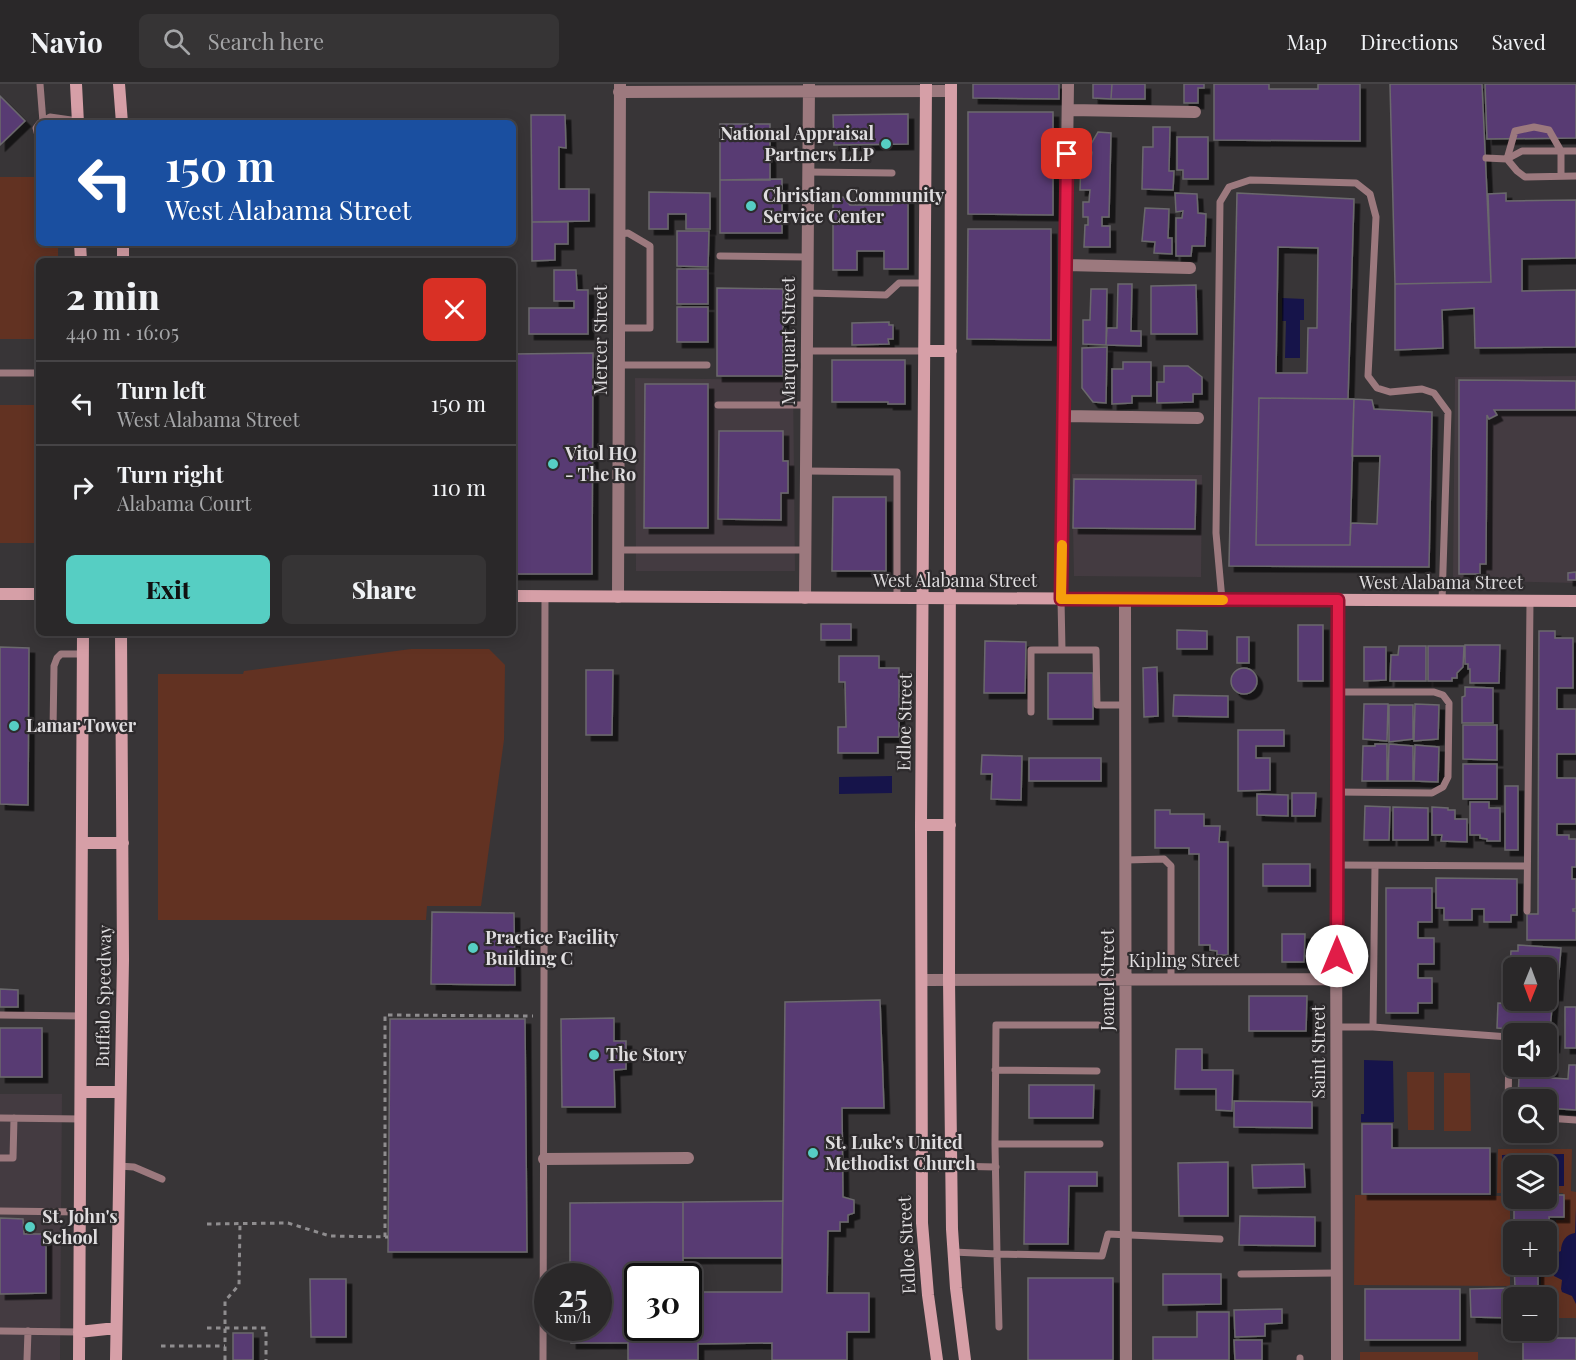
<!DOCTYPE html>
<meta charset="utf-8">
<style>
:root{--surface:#2a2829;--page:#363435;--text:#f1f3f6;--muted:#a5a6a8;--line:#464446;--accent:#56cec3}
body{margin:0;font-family:"Playfair Display",serif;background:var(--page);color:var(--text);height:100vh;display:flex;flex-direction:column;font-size:22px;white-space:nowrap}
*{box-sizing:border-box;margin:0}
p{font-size:20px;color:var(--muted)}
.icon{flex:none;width:33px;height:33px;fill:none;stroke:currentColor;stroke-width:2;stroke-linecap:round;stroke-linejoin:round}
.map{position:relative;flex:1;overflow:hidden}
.sheet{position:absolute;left:36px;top:174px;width:480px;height:378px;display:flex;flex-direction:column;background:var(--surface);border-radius:9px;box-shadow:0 3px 15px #0003,0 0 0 2px var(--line)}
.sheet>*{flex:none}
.top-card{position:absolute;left:36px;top:36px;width:480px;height:126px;border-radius:9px;box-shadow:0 3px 15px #0003,0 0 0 2px var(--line);background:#1a4fa0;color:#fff;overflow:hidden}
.needle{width:39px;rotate:181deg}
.tools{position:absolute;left:1503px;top:873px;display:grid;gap:12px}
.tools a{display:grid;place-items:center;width:54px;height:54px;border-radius:9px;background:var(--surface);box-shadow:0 3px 15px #0003,0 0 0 2px var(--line);font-size:30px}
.speed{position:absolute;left:534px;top:1179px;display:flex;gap:12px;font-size:30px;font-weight:700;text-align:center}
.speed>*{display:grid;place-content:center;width:78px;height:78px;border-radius:50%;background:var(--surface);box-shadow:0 3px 15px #0003,0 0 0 2px var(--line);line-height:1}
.speed small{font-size:15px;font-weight:400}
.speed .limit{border:3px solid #111;border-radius:9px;background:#fff;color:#111}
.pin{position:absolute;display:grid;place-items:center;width:51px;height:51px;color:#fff;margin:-26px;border-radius:12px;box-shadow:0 3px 9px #0006}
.me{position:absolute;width:66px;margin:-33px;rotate:0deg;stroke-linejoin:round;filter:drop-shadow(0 0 4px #0008)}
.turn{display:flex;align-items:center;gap:21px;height:126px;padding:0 30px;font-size:27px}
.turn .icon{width:78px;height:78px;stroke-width:2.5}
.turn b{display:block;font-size:42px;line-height:51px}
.round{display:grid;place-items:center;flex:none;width:63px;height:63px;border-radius:9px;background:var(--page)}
.overview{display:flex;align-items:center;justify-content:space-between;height:102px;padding:0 30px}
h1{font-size:36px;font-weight:800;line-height:45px}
.button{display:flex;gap:12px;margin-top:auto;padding:12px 30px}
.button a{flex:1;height:69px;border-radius:9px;background:var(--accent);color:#111;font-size:24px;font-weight:800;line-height:69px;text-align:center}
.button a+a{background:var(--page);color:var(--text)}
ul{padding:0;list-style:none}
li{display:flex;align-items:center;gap:18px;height:84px;padding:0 30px;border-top:2px solid var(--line)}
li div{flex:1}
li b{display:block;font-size:22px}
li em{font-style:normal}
header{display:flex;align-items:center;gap:36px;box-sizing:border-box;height:84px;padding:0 30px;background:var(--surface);border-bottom:2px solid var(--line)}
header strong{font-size:28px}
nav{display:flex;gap:33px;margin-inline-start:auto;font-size:21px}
.search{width:420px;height:54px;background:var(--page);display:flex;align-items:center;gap:15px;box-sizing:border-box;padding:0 21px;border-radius:9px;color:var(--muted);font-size:22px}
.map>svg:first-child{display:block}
</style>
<header>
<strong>Navio</strong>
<div class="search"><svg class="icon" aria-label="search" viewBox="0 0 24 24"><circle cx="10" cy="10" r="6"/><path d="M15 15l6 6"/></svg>Search here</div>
<nav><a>Map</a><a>Directions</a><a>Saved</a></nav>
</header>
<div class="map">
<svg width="1576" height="1276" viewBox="0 0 1576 1276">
<defs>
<filter id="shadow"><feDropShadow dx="5.5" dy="5.5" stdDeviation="0" flood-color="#0009"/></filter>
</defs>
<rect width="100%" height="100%" fill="#383537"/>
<!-- built -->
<path fill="#443b41" d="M1576 292V499L1453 496 1455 293Z
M635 294 793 296 795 487H636Z
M1072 390 1202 391 1201 493 1074 492Z
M0 1010H62L60 1276H0Z"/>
<!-- green -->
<path fill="#623222" d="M0 93H39V159H58V177H39V255H0Z
M0 321H39V459H0Z
M411 565H489L505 581 504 656 481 822H427L426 836H158V590H243L244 587Z
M1407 988H1434V1046H1408Z
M1444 989H1470L1471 1047H1444Z
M1498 1065H1572L1571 1107 1576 1108V1234H1547L1546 1214 1541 1213V1181L1546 1180 1547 1150H1556V1136H1564L1563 1109H1547L1546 1082H1514L1513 1109H1497Z
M1355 1111 1510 1112V1202L1354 1201Z
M1360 1268H1478V1276H1360Z"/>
<!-- water -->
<path fill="#16144a" d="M1282 214 1304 215V236H1300V274H1285L1286 237H1282Z
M892 692V709L839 710V693Z
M1364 976 1393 977 1394 1038H1361V1030H1364Z
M1564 1070V1102H1547L1546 1082H1514L1513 1102H1503L1502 1071Z
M1576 1124V1220L1572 1212 1562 1208 1561 1205 1562 1196 1554 1192V1170L1561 1167C1561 1158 1566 1150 1575 1149Z"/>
<!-- building -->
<path fill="#593a73" stroke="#6b696c" stroke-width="1.5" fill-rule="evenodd" filter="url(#shadow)" d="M973 0H1059V15L973 14Z
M1093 0H1112L1111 15 1093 14Z
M1112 0H1145V15H1111Z
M1184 0H1204V4H1198V19H1184Z
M1214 0H1269V5H1318V0H1360V57L1214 56Z
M1390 0H1482L1491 198 1395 200Z
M1485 0H1576V54L1487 55Z
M0 12 25 37 0 61Z
M968 28H1053V131L968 130Z
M908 30V60L834 61 833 31Z
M531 31H565L566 64 559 63V105H589V137L532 138Z
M720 40H770V96H720Z
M1153 43H1170L1169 87H1174L1173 106 1142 105 1143 63H1153Z
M1098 48 1111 49 1109 133H1102V142H1110V163H1084L1085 141H1088V133H1083V118H1089L1090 106H1080L1081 76 1091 75 1092 68 1088 65Z
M1177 53H1208V95H1183V86H1177Z
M782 95V149H720V96Z
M649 108 710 109V145H686V130H668V145H649Z
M1175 109 1197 110 1198 129 1206 130 1205 162H1192L1191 172H1176V134H1182L1183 127 1176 128Z
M1237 109 1354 115 1348 315 1259 314 1256 461H1350L1351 439 1377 440 1380 372H1352L1354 315 1372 316 1374 325 1432 328 1429 483 1229 482ZM1278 163 1318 164 1317 244H1308L1307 289H1276Z
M1506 109V117L1576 116V174L1522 175V207L1576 206V263L1475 264 1474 224 1442 226 1443 264 1395 266V200L1491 198 1488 110Z
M833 113H843L850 121H892L897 114H908V185H884V167H857V186H833Z
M1145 124 1169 125 1168 154H1172V170L1154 169 1155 158 1142 157Z
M532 138H568V160H555V176L532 177Z
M968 145H1051V256L967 255Z
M677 147H709L708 183 677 182Z
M677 185H708V220H677Z
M554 186H576L577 206H588V250H529V224H574V217H554Z
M1118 200H1132L1131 247H1141V262L1106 261 1107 244H1117Z
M1196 201 1197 250H1151V202Z
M717 204 783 205V292H717Z
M1091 205H1107L1106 261 1083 260V236H1090Z
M677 223H708V258H677Z
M889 238V241H893V255H888L889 260 852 261V239Z
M1107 263 1106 319 1093 318 1082 304V264Z
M593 269 592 490H513V270Z
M832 276H905V320H888V318H832Z
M1123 278H1151V312H1132V319L1112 320V285H1123Z
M1164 282H1188L1202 293V310H1193V318L1157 319V298H1164Z
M1459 296 1576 297V326H1494L1497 331 1489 335 1487 331 1486 480H1480V490H1459Z
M645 300H708V444H644Z
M1259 314 1354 315 1350 461H1256Z
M719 347H783V377H788V409H781V436L718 435Z
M1074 395 1196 396 1195 445 1073 444Z
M833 413H886V487H832Z
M1576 488V496H1568V489Z
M821 540H851V556H821Z
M1298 541H1323V597H1298Z
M1177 546 1207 547V565H1177Z
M1539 547H1555V554H1573V604H1557V625H1576V670H1557V694H1576V740H1557V751H1569V755H1576V783H1572V795H1576V825H1573V827H1576V856H1527V830H1538Z
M1237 553H1249V579H1237Z
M985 557 1026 558 1025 609H984Z
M1465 561H1500L1499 599H1470V585H1468V580H1465Z
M1399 562H1426V597H1390L1391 571H1398Z
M1428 562H1464L1463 583 1457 589V594H1452V597H1428Z
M0 563 29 564 28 721 0 720Z
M1364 563H1386V596L1364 597Z
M839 572H879V584H899V653H878V669H838V643H846L845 598H839Z
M1157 583 1158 632 1144 633 1143 584Z
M1231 597a13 13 0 1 1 26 0a13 13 0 1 1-26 0Z
M586 586H613L612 651H586Z
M1048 589H1093V635H1048Z
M1465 603 1493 604V639H1462V613L1465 612Z
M1174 611 1228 612V633L1173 632Z
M1364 620H1388L1387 657 1363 655Z
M1415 620 1439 621 1438 655 1414 657Z
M1389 621H1413V655L1389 658Z
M1463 641H1497V676L1463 675Z
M1238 646H1284V662H1256V674H1270V706L1238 707Z
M1375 660H1387V697H1362L1363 662H1375Z
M1389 660 1413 662V697H1388Z
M1415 661 1439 663 1438 698 1414 697Z
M982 671 1022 672 1021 716 991 715 992 690H981Z
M1029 674H1101V697H1029Z
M1463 680H1497V715H1463Z
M1505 702H1518V766H1505Z
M1292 709H1316L1315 732H1292Z
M1257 710 1288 711V732L1257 731Z
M1470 718H1489V724H1500V757H1487V755L1480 754V751H1470Z
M1365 722 1390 723 1389 756H1364Z
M1393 723 1428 724V756H1393Z
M1432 723 1448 724V726H1455V735H1467V758L1441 757 1442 751H1432Z
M1155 726H1170V730H1204V742H1220L1219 758H1228V871H1217V867L1210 866V861H1199V770H1189V764H1155Z
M1263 780H1310V802H1263Z
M1436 794 1517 795V831H1511V838H1484V825H1472V836H1444V824H1436Z
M1386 804H1432V838H1418V854H1434V880H1418V894H1432V919H1418V929H1386Z
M432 828 514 829 515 901 431 900Z
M1282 850H1305L1304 878H1282Z
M1518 861 1561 864 1557 911H1553L1550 947H1555L1554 963H1546V950H1532V946L1497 944 1498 919 1519 920V916H1546V884H1510L1511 867H1518Z
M0 905 18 906V923H0Z
M1249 912H1307L1306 947H1249Z
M880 916 884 1024H842L843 1113 854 1116V1129L848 1131V1138H840V1147H828L827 1209H869V1248H847V1276H772V1259L698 1260V1276H628V1259H571V1244H598V1192H570V1119L683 1118V1192H638V1244H688V1208H782L785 918Z
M1565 923H1576V964H1565Z
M614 934V957H626V985L614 986 615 1023H562L561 935Z
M390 935H525L527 1168H388Z
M0 944H42V993H0Z
M1176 965H1202V986H1233L1232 1027 1216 1026V1005H1175Z
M1546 979 1552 980V994L1568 995 1569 981H1576V1026L1546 1024V1016H1518L1519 992 1528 993 1529 982H1546Z
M1029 1001H1094L1093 1034H1029Z
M1234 1017 1312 1018V1044L1234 1043Z
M1362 1040H1392V1064H1490V1110H1362Z
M1228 1078V1132H1179L1178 1079Z
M1304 1080 1305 1103 1253 1104 1252 1081Z
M1025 1088H1097V1102H1069L1068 1160H1024Z
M1546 1111H1564V1133H1549L1550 1148H1514V1114H1546Z
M783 1117 782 1174H683V1118Z
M1240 1132 1315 1133V1162L1239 1161Z
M0 1134 23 1135 24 1150H46V1209L0 1210Z
M1514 1180H1538V1203H1515Z
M1163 1190H1221V1220L1163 1221Z
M1028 1194H1113V1276H1028Z
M310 1195H346V1253H311Z
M1513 1204V1234L1471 1233 1470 1205Z
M1365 1205H1460V1256H1365Z
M1282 1225V1239L1265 1240V1252L1235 1253 1234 1226Z
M1197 1228H1229V1276H1153V1253H1197Z
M233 1249H253V1276H233Z
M1523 1254H1576V1276H1523Z
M1234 1256H1262V1276H1235Z"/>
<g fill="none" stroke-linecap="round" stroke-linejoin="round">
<!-- path -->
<path stroke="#8f8d8f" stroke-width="3" stroke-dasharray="4.5 4.5" stroke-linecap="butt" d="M207 1140 288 1139 330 1152 388 1153
M385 1153V931L533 932
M207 1244H266V1276
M161 1262H225
M225 1276V1217L239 1201 240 1140"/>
<!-- lane -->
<path stroke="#9c797e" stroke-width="7" d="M40 0 43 38
M40 39 50 33 78 37
M39 40 36 44 39 56
M1486 74 1507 75 1522 67H1576
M1507 75 1515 47 1534 43 1549 46 1561 67V92
M1507 75 1517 87 1525 93 1576 92
M808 88 892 89
M720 172 808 173
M807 209 886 211 899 199H925
M619 244H650V162L628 149 619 150
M807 267H925
M619 281H707
M0 289H39
M718 321H807
M806 387 897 388V514
M618 466H806
M1061 515 1062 566
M1222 516 1216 449 1220 118 1229 103 1250 96 1356 99 1370 110 1376 133 1368 292 1377 304 1390 308 1422 305 1434 309 1448 328 1442 517
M1031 628V566H1096L1097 621H1125
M83 646H53L54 582 57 574 61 570H83
M1337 708 1432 709 1443 703 1448 693 1449 619 1443 611 1434 608H1338
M1126 776 1164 775 1171 782V895
M1336 781 1527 782
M1527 827 1530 517
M0 931 82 932
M1338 943H1373L1509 953 1508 1032H1514
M1373 943 1375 782
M995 986 1097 987
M0 1034 82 1035
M1546 1034 1576 1036
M995 1060 996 941H1098
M0 1074H13L14 1034
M119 1082 134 1083 162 1095
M951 1082 996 1083
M0 1127 80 1128
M953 1168 997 1170 995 1060H1100
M1241 1190 1337 1189
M999 1243 997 1170 1102 1172 1108 1150 1220 1155
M0 1247 79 1248
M27 1276 28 1247
M543 1276 545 512
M1300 1276V1274"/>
<!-- street -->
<path stroke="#9c797e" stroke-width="12" d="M619 8 951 7
M1068 26 1195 28
M1066 181 1190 184
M1064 332 1198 334
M618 513 620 0
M805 514 809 0
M1061 515 1068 0
M1125 515 1126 1276
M923 896 1337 895
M544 1075 688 1074
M1337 1276 1336 781 1338 516"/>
<!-- secondary -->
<path stroke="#d69fa7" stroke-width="12" d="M76 0 78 39
M119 0 122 39
M926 0 921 741 922 1139 928 1211 937 1276
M951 0 949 895 952 1145 956 1204 965 1276
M80 159 81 177
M123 177V159
M925 267H951
M0 510H39
M513 512 1576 517
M921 741H950
M83 759H123
M82 1008H120
M922 1082H951
M79 1248 116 1244
M79 1276 83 549
M116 1276 123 876 121 549"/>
</g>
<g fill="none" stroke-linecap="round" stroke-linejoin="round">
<!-- route casing -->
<g stroke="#92132f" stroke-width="15">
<path id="route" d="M1067 70 1061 515 1338 516 1337 872"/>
</g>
<!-- route -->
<use href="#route" stroke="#e11d48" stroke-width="10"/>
<!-- slow -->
<path stroke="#f59e0b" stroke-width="10" d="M1062 461 1061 515 1223 516"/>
</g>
<!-- markers -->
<g fill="#56cec3" stroke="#2e2b2d" stroke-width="2">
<circle cx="886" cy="60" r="6"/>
<circle cx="751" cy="122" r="6"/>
<circle cx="553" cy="380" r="6"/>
<circle cx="14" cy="642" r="6"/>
<circle cx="473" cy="864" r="6"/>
<circle cx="594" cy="971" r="6"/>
<circle cx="813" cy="1069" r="6"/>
<circle cx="30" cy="1143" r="6"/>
</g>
<g text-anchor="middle" stroke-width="4.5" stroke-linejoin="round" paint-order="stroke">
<!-- poi labels -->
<g font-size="18" font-weight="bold" fill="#dfdddf" stroke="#2e2b2d" text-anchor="start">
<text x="874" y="56" text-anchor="end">National Appraisal<tspan x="874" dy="21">Partners LLP</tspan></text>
<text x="763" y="118">Christian Community<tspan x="763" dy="21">Service Center</tspan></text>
<text x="565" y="376">Vitol HQ<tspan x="565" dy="21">- The Ro</tspan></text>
<text x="26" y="648">Lamar Tower</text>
<text x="485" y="860">Practice Facility<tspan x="485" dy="21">Building C</tspan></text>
<text x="606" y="977">The Story</text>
<text x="825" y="1065">St. Luke's United<tspan x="825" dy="21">Methodist Church</tspan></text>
<text x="42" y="1139">St. John's<tspan x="42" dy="21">School</tspan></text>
</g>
<!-- street labels -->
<g font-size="18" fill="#dfdddf" stroke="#2e2b2d">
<text transform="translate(601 256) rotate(-90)" y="6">Mercer Street</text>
<text transform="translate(789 257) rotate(-90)" y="6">Marquart Street</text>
<text x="955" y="503">West Alabama Street</text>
<text x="1441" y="505">West Alabama Street</text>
<text transform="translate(905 638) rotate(-89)" y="6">Edloe Street</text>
<text x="1184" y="883">Kipling Street</text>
<text transform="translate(1108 896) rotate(-90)" y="6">Joanel Street</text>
<text transform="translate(104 912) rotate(-89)" y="6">Buffalo Speedway</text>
<text transform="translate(1319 968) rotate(-90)" y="6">Saint Street</text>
<text transform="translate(907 1161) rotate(-93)" y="6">Edloe Street</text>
</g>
</g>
</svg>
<div class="tools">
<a><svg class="needle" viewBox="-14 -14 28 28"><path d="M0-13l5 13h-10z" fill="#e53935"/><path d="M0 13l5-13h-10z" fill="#a5a6a8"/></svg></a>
<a><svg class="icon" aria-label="sound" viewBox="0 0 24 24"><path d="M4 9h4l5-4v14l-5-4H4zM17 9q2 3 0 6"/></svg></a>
<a><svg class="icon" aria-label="search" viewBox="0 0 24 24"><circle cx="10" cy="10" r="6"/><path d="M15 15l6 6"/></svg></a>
<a><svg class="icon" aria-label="layers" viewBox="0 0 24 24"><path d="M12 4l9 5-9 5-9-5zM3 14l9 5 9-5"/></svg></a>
<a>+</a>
<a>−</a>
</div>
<div class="speed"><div>25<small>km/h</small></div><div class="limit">30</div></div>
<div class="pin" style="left:1067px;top:70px;background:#d93025"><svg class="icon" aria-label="arrive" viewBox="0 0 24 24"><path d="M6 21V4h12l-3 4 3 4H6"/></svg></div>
<svg class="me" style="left:1337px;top:872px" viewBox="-20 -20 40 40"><circle r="19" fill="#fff"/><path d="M0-13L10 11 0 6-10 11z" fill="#e11d48"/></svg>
<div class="top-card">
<div class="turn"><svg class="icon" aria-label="left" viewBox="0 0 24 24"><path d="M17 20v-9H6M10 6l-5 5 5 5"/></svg><div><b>150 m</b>West Alabama Street</div></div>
</div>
<section class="sheet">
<div class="overview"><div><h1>2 min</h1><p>440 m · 16:05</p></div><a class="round" style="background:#d93025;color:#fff"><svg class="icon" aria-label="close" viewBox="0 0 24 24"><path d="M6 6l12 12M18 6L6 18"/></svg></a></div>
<ul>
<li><svg class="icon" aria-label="left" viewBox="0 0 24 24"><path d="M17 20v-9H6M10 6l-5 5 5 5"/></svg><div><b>Turn left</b><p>West Alabama Street</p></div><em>150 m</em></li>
<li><svg class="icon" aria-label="right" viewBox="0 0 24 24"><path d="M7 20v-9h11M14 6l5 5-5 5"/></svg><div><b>Turn right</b><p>Alabama Court</p></div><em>110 m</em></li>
</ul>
<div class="button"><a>Exit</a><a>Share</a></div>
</section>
</div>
